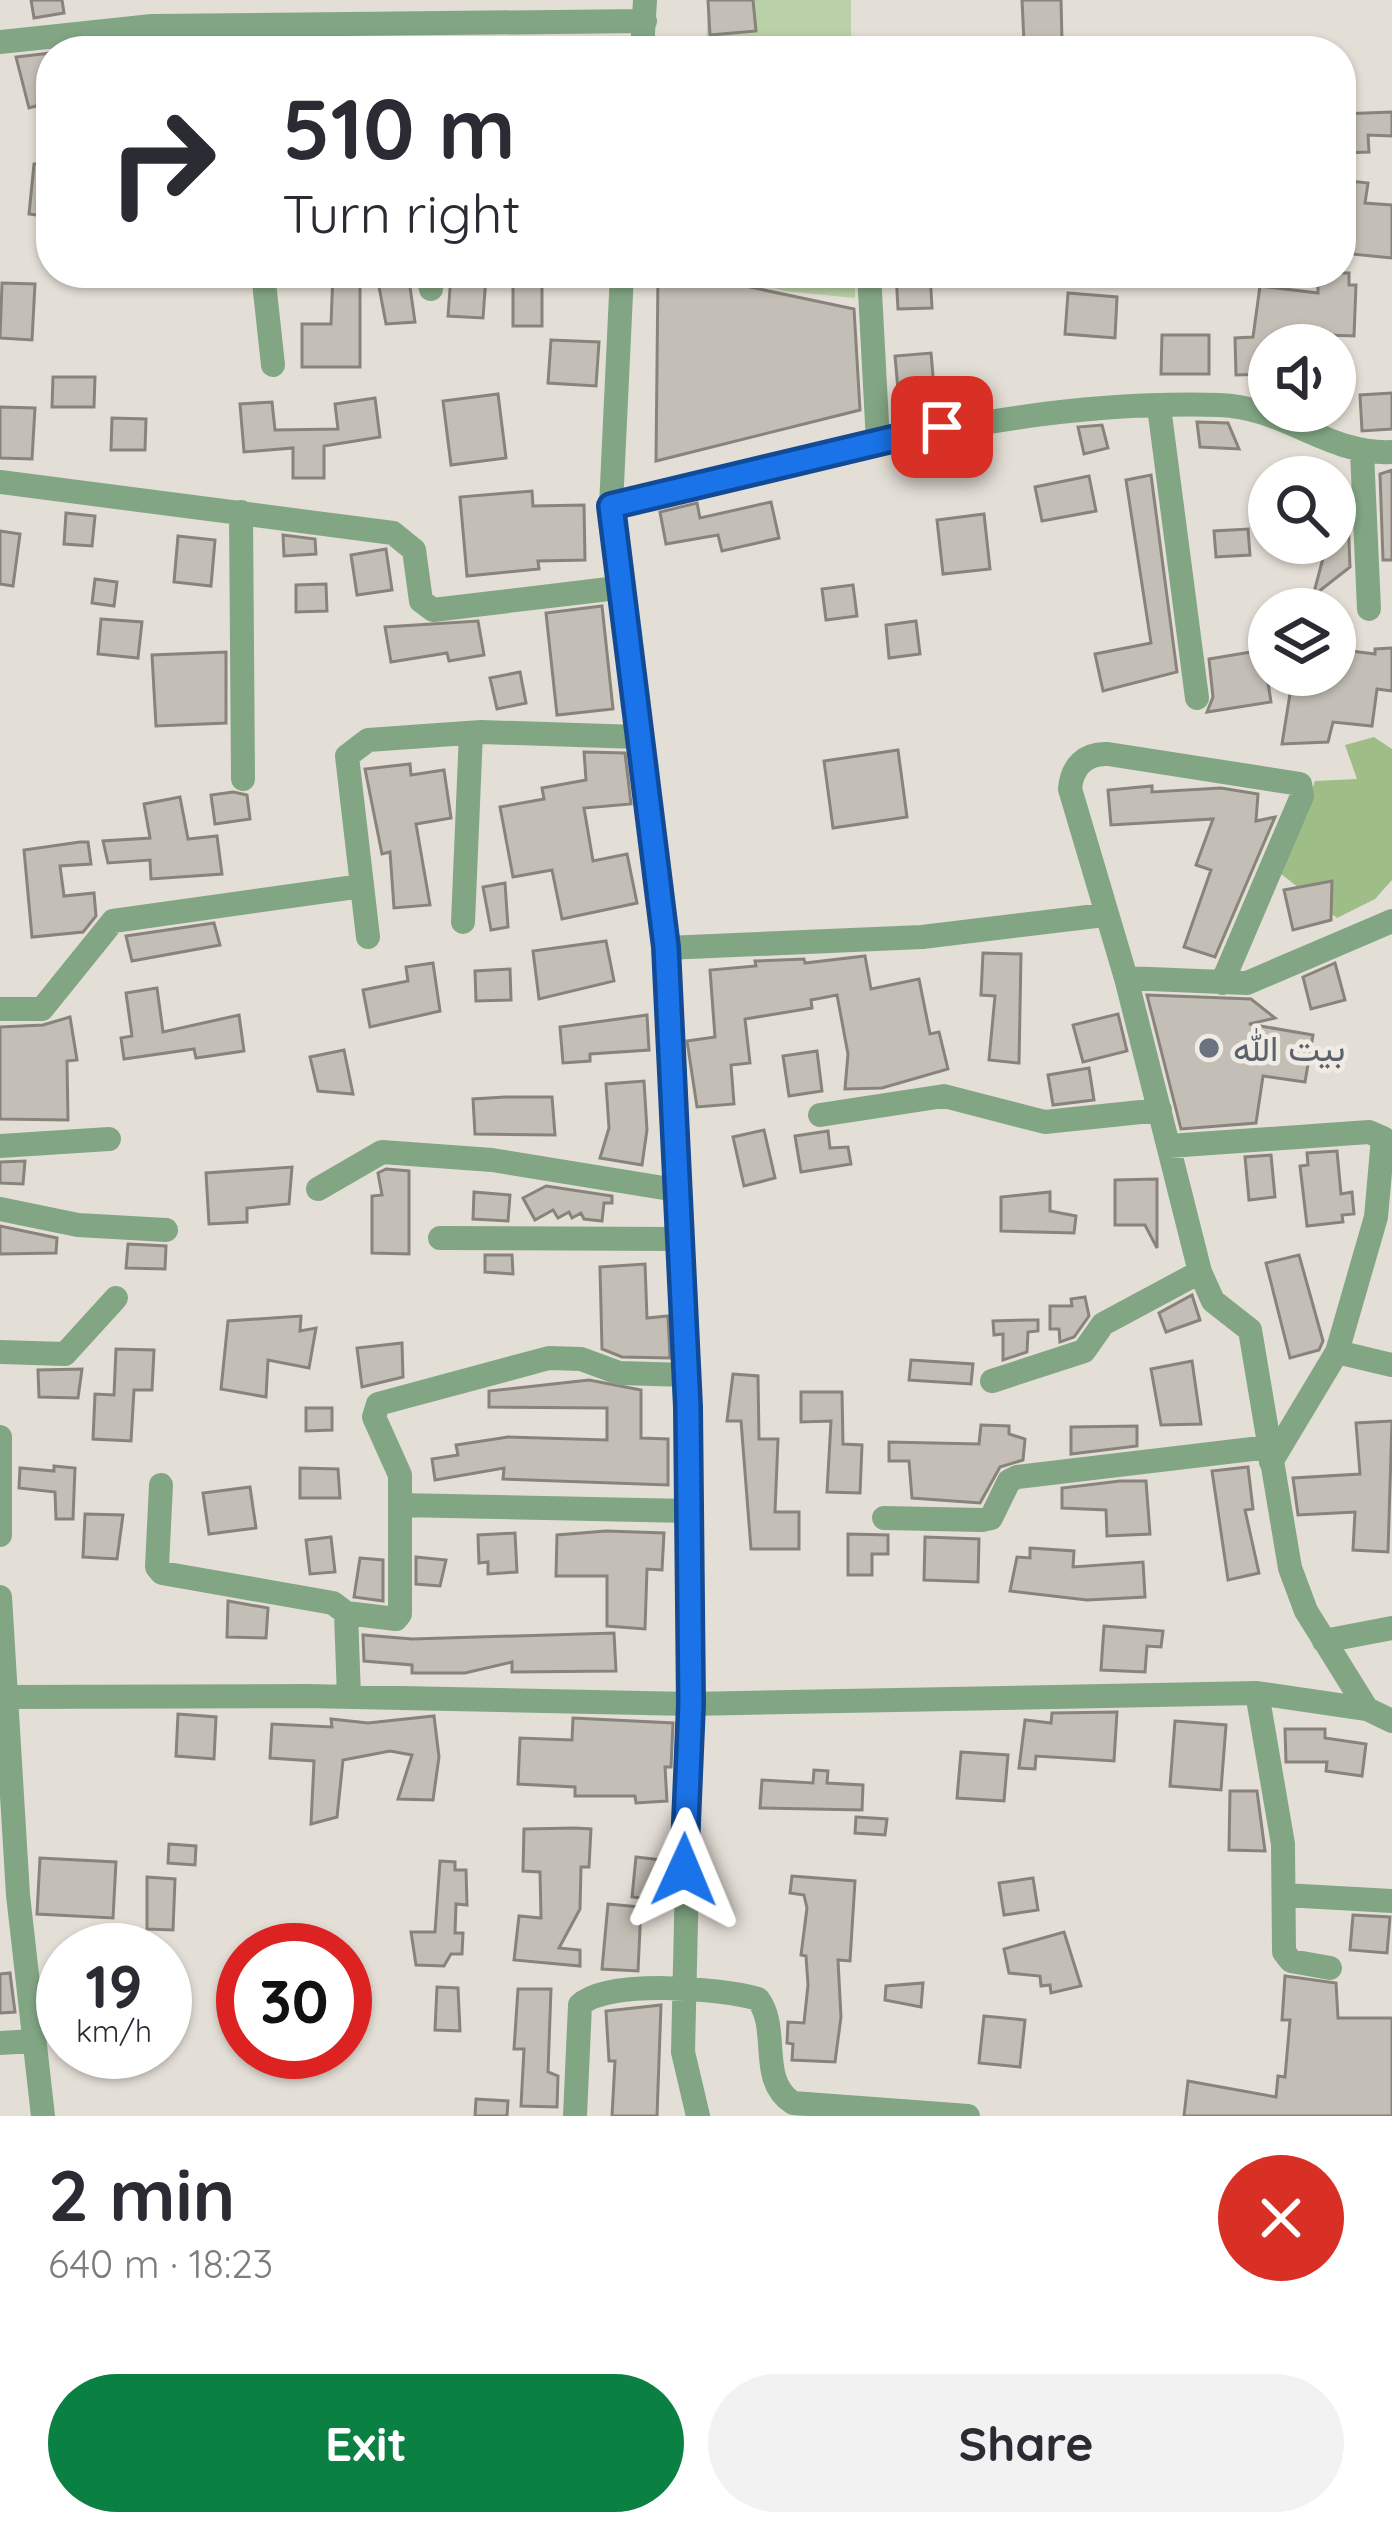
<!DOCTYPE html>
<meta charset="utf-8">
<style>
:root{--surface:#fff;--page:#f2f2f3;--text:#2b2b33;--muted:#7c7c81;--accent:#0b8043}
body{margin:0;font-family:Quicksand,Vazirmatn,sans-serif;background:var(--page);color:var(--text);height:100vh;display:flex;flex-direction:column;font-size:45px;white-space:nowrap}
*{box-sizing:border-box;margin:0}
p{font-size:39px;color:var(--muted)}
.icon{flex:none;width:66px;height:66px;fill:none;stroke:currentColor;stroke-width:2;stroke-linecap:round;stroke-linejoin:round}
.map{position:relative;height:2116px;overflow:hidden}
.panel{display:flex;flex-direction:column;background:var(--surface);flex:1}
.panel>*{flex:none}
.hud{position:absolute;left:36px;top:36px;width:1320px;height:252px;border-radius:48px;box-shadow:0 3px 9px #0004;background:#fff;color:var(--text);overflow:hidden}
.fabs{position:absolute;left:1248px;top:324px;display:grid;gap:24px}
.fabs a{display:grid;place-items:center;width:108px;height:108px;border-radius:50%;background:var(--surface);box-shadow:0 3px 9px #0004;font-size:60px}
.speed{position:absolute;left:36px;top:1923px;display:flex;gap:24px;font-size:60px;font-weight:700;text-align:center}
.speed>*{display:grid;place-content:center;width:156px;height:156px;border-radius:50%;background:var(--surface);box-shadow:0 3px 9px #0004;line-height:1}
.speed small{font-size:30px;font-weight:400}
.speed .limit{border:18px solid #d22;background:#fff;color:#111}
.pin{position:absolute;display:grid;place-items:center;width:102px;height:102px;color:#fff;margin:-51px;border-radius:24px;box-shadow:0 6px 18px #0006}
.me{position:absolute;width:132px;margin:-66px;rotate:1deg;stroke-linejoin:round;filter:drop-shadow(0 0 9px #0008)}
.turn{display:flex;align-items:center;gap:42px;height:252px;padding:0 48px;font-size:54px}
.turn .icon{width:156px;height:156px;stroke-width:2.5}
.turn b{display:block;font-size:84px;line-height:102px}
.round{display:grid;place-items:center;flex:none;width:126px;height:126px;border-radius:63px;background:var(--page)}
.summary{display:flex;align-items:center;justify-content:space-between;height:204px;padding:0 48px}
h1{font-size:72px;font-weight:700;line-height:90px}
.primary-button{display:flex;gap:24px;margin-top:auto;padding:24px 48px}
.primary-button a{flex:1;height:138px;border-radius:72px;background:var(--accent);color:#fff;font-size:48px;font-weight:700;line-height:138px;text-align:center}
.primary-button a+a{background:var(--page);color:var(--text)}
.map>svg:first-child{display:block}
</style>
<div class="map">
<svg width="1392" height="2116" viewBox="0 0 1392 2116">
<rect width="100%" height="100%" fill="#e4dfd6"/>
<!-- green -->
<path fill="#bad1a7" d="M708 0H851V51H706Z
M728 273H855V298L784 291Z"/>
<!-- forest -->
<path fill="#9fbd86" d="M1374 737 1392 749V880L1375 899 1337 918 1280 873 1315 781 1357 779 1345 745Z"/>
<!-- building -->
<path fill="#c4bfb6" stroke="#88847b" stroke-width="3" d="M31 0H62L64 13 34 18Z
M708 0H753L756 31 710 35Z
M1022 0H1061L1062 41 1024 42Z
M51 53V102L29 108 16 57Z
M1392 112V136L1368 135 1369 152 1341 153V114Z
M34 164H51V217L29 214Z
M1341 180 1368 183 1365 203 1392 205V258L1341 253Z
M333 273 360 274V367H302V324H331Z
M391 273H408L415 322 386 324 377 276Z
M658 273H683L854 309 860 410 656 461Z
M896 273H930L932 308 898 309Z
M1318 273H1349V285H1356L1354 336 1301 334V345H1269V374L1236 375 1235 338 1253 337 1260 286 1318 293Z
M513 274H542V326H513Z
M451 275 486 277 483 318 448 316Z
M2 283 35 284 32 340 0 338Z
M1068 293 1117 297 1115 338 1065 334Z
M1162 335H1209V374H1161Z
M551 340 599 342 596 386 548 383Z
M931 353 934 387 898 390 895 356Z
M53 377H95L94 407H52Z
M1392 393V429L1362 431 1360 395Z
M498 394 506 458 451 465 443 401Z
M375 398 380 437 324 446V478H293V448L244 452 240 404 272 402 275 430 338 429 335 404Z
M0 407 35 408 32 459 0 458Z
M112 418 146 419 145 450H111Z
M1197 422 1228 423 1239 449 1200 447Z
M1102 425 1108 448 1084 454 1078 427Z
M1392 470V560H1383L1380 474Z
M1151 475 1177 672 1103 691 1095 654 1151 643 1126 480Z
M1089 476 1096 511 1042 521 1035 487Z
M1347 489 1350 567 1313 596 1327 543H1335V492Z
M532 491 533 506 584 505 585 560 538 561 539 569 467 576 460 497Z
M771 502 779 538 722 551 718 535 666 544 660 512 697 503 700 518Z
M66 513 95 516 92 546 64 544Z
M984 514 990 569 943 574 937 520Z
M1248 529 1250 555 1216 557 1214 531Z
M0 531 20 534 13 586 0 584Z
M283 535 315 539 316 554 284 556Z
M178 536 215 540 211 586 174 582Z
M386 549 392 590 357 595 351 555Z
M95 579 117 582 114 606 92 603Z
M326 584 327 611 296 612V585Z
M853 585 857 616 826 620 822 589Z
M602 606 613 709 557 715 546 613Z
M101 619 142 622 138 658 98 654Z
M478 621 484 655 449 661 447 653 391 662 385 627Z
M916 621 920 654 889 658 886 625Z
M1392 648V691L1377 689 1372 726 1333 722 1328 742 1282 744 1293 675H1335V649L1375 654V649Z
M1263 650 1271 702 1207 712 1213 697 1209 659Z
M226 652V723L156 726 152 655Z
M520 672 526 703 497 709 490 678Z
M898 750 907 817 833 828 824 761Z
M584 752 625 753 631 804 584 808 593 861 627 854 637 903 562 919 552 870 513 877 500 807 544 799 542 788 586 780Z
M410 764 411 775 444 770 451 818 416 824 430 905 394 908 390 852 382 854 365 769Z
M1152 786V792L1221 788 1258 794 1256 821 1275 817 1215 957 1184 947 1211 870 1196 865 1213 819 1111 825 1108 790Z
M233 792 247 795 250 819 215 824 211 795Z
M180 797 188 839 217 836 222 874 151 879 150 860 108 863 103 841 150 838 144 804Z
M80 842H88L91 864 60 866 64 896 94 893 96 916 83 932 32 937 24 850Z
M1332 881 1331 920 1293 930 1284 890Z
M505 883 508 927 491 930 483 887Z
M214 923 220 945 132 961 126 936Z
M606 941 614 981 539 999 533 951Z
M983 953 1021 954 1019 1063 989 1060 995 996 981 995Z
M865 956 871 989 919 979 930 1034 939 1032 948 1069 882 1088 845 1089 848 1054 837 995 811 1000 812 1008 745 1019 750 1063 731 1065 734 1104 697 1107 687 1041 715 1037 710 970 756 966 755 961 804 959 805 963Z
M433 963 440 1011 370 1027 363 990 408 981 406 967Z
M1335 963 1345 1000 1311 1009 1303 977Z
M510 969 511 1000 476 1001 475 971Z
M157 988 163 1032 239 1015 244 1051 196 1058 194 1049 124 1059 121 1038 132 1036 126 993Z
M1147 995 1251 999 1275 1018 1249 1024 1313 1035 1305 1082 1263 1076 1256 1123 1181 1129Z
M1118 1014 1127 1051 1083 1062 1073 1025Z
M647 1015 649 1050 590 1054V1061L563 1063 560 1027Z
M70 1017 77 1060 67 1061 68 1120 0 1119V1027L43 1025Z
M344 1050 353 1094 318 1091 310 1057Z
M817 1051 822 1091 789 1096 783 1056Z
M1089 1068 1094 1100 1053 1105 1048 1075Z
M644 1081 647 1130 642 1165 600 1158 609 1128 606 1084Z
M505 1097H552L555 1135 475 1134 473 1099Z
M764 1130 775 1178 744 1186 733 1137Z
M828 1131 830 1148 848 1147 851 1164 801 1172 795 1136Z
M1337 1151 1341 1194 1352 1192 1354 1214 1342 1215 1343 1222 1307 1226 1300 1166 1308 1165 1307 1153Z
M1271 1155 1275 1197 1249 1200 1245 1157Z
M25 1161 23 1184 0 1183V1162Z
M292 1167 289 1204 247 1208V1222L209 1224 206 1173Z
M386 1169 409 1171V1254L372 1253V1196L382 1195 378 1173Z
M1157 1179V1248L1145 1225H1115V1180Z
M546 1186 612 1196V1203H604L602 1221 584 1219 581 1213 572 1218 569 1212 558 1218 553 1210 535 1220 523 1198Z
M474 1192 510 1195 508 1221 473 1219Z
M1050 1192V1211L1076 1216 1074 1233 1001 1231V1197Z
M0 1226 57 1238 56 1253 0 1254Z
M128 1244 166 1246 165 1269 126 1268Z
M485 1255H512L513 1274 485 1272Z
M1299 1255 1323 1341 1319 1350 1290 1358 1266 1263Z
M645 1264 647 1318 668 1316 670 1358 622 1357 602 1349 600 1267Z
M1192 1295 1200 1320 1166 1332 1159 1313Z
M1085 1297 1089 1316 1074 1337 1060 1342 1059 1329H1050V1306H1072L1071 1299Z
M301 1316 300 1331 316 1328 309 1368 268 1360 266 1397 221 1389 228 1321Z
M1028 1320H1038V1331L1028 1332 1027 1352 1003 1360V1334L994 1335 993 1321Z
M402 1343 403 1377 362 1387 357 1348Z
M116 1349 154 1350 152 1390H134L131 1441 93 1439 95 1394 114 1395Z
M911 1360 973 1364 971 1384 909 1380Z
M1192 1361 1201 1424 1161 1425 1151 1369Z
M82 1369 78 1398 39 1397 38 1370Z
M733 1374 758 1376 759 1439H778L775 1512H799V1549H751L741 1421H727Z
M589 1380 641 1390V1438L668 1439V1485L503 1479 504 1468 435 1480 432 1459 458 1455 456 1445 508 1437 607 1440V1408L489 1407V1391Z
M801 1392H842L843 1444 862 1445 860 1493 827 1492 831 1421 801 1422Z
M306 1408H332V1430L306 1431Z
M1392 1421 1388 1552 1353 1550 1355 1512 1298 1515 1293 1478 1360 1474 1356 1423Z
M981 1425 1009 1426V1434L1025 1439 1023 1460 1000 1467 980 1503 912 1498 909 1461H889V1442L979 1444Z
M1137 1426V1446L1071 1454V1427Z
M54 1466 75 1468 73 1519H56L55 1492 19 1488 20 1468 54 1471Z
M1248 1467 1253 1509 1245 1510 1259 1573 1228 1580 1212 1471Z
M300 1468 338 1469 340 1498H300Z
M1120 1481H1146L1150 1534 1107 1536 1106 1510 1062 1508V1488Z
M250 1487 256 1528 209 1534 203 1493Z
M85 1514 123 1515 117 1559 83 1557Z
M606 1531 664 1533 662 1570 647 1569 645 1629 607 1626V1576H556L557 1535Z
M515 1533 517 1572 488 1574V1562L479 1563 478 1535Z
M848 1534 888 1535V1554H872V1575H848Z
M331 1537 335 1572 310 1574 306 1540Z
M925 1537 979 1539 978 1582 924 1580Z
M1030 1548 1074 1551 1073 1567 1143 1562 1145 1597 1087 1600 1010 1591 1017 1557 1030 1558Z
M416 1557 446 1560 440 1586 416 1584Z
M360 1558 383 1560V1601L354 1597Z
M228 1601 268 1608 266 1638 227 1637Z
M1104 1626 1163 1631 1161 1647 1147 1646 1145 1672 1101 1670Z
M614 1633 616 1671 512 1672V1662L465 1673H412V1665L364 1661 363 1635 412 1639Z
M1117 1712 1114 1761 1036 1756 1035 1769 1019 1768 1025 1720 1051 1723 1052 1713Z
M178 1714 216 1717 214 1759 176 1756Z
M434 1716 439 1757 433 1800 398 1799 412 1755 390 1751 343 1760 337 1817 311 1824 314 1761 270 1758 272 1724 332 1727 331 1719 368 1723Z
M573 1718 673 1723 671 1767H665L667 1801 636 1803 635 1796H575V1787L518 1784 520 1738 572 1740Z
M1175 1721 1226 1725 1221 1790 1170 1786Z
M1285 1729H1325V1738L1366 1744 1362 1776 1326 1771 1327 1762H1286Z
M961 1752 1008 1755 1004 1801 957 1798Z
M814 1770 828 1771 827 1783 863 1785 862 1810 760 1808 762 1780 813 1783Z
M1230 1791H1257L1265 1851 1229 1850Z
M856 1817 887 1819 885 1835 855 1833Z
M575 1828 591 1829 589 1867H581L580 1909 559 1948 580 1950V1966L514 1960 519 1916 541 1918 540 1872 523 1871 524 1829Z
M169 1844 196 1846 195 1865 168 1863Z
M636 1857 671 1861 669 1901 632 1897Z
M40 1858 116 1862 113 1918 37 1914Z
M440 1861 455 1862V1870H466L467 1905 456 1904 455 1933H463L462 1954H451L444 1966 416 1965 411 1932H435Z
M792 1876 855 1881 850 1961 838 1960 841 2017 835 2062 792 2060 793 2044 787 2043 788 2022 804 2023 808 1985 806 1956 801 1955 807 1908 804 1895 790 1893Z
M147 1877 175 1879 173 1930 147 1929Z
M1033 1878 1038 1910 1004 1915 999 1883Z
M608 1904 641 1907 638 1971 602 1969Z
M1353 1915 1390 1917 1387 1953 1350 1950Z
M1064 1932 1081 1986 1051 1993 1050 1985 1041 1986 1040 1976 1009 1973 1004 1949Z
M10 1973 15 2012 0 2013V1974Z
M1285 1976 1336 1983 1338 2018H1392V2116H1184L1188 2081 1276 2097 1278 2076 1285 2077 1290 2020H1282Z
M923 1983 921 2007 885 2000 886 1986Z
M437 1987 458 1988 460 2031 435 2030Z
M518 1989H551L548 2072 558 2076 557 2107 521 2106 524 2049H514Z
M661 2005 657 2116H612L615 2061H609L606 2011Z
M984 2016 1025 2020 1020 2067 979 2063Z
M476 2099 508 2101 507 2116H475Z"/>
<g fill="none" stroke-linecap="round" stroke-linejoin="round">
<!-- minor -->
<path stroke="#82a684" stroke-width="24" d="M0 42 152 26 645 21
M642 51 645 0
M263 273 273 365
M428 273 431 289
M622 273 611 506 666 948 689 1407 691 1704 1257 1693 1367 1709 1392 1721
M869 273 878 442
M1159 407 1197 698
M1362 452 1369 609
M0 482 393 533 414 550 421 601 433 610 617 588
M611 506C820 461 1001 399 1219 405 1286 407 1327 455 1392 452
M241 512 243 779
M463 922 471 733
M368 937 347 756 368 740 481 732 639 737
M666 948 922 937 1104 915
M1126 978 1247 983 1392 921
M1222 983 1302 796 1300 784 1108 754C1085 753 1072 766 1070 789L1126 978 1200 1272 1213 1301 1250 1330 1290 1568 1306 1611 1367 1709
M0 1009H42L113 921 362 886
M820 1115 944 1096 1045 1122 1160 1110
M0 1146 109 1139
M1169 1146 1369 1132 1383 1138 1376 1217 1337 1352 1271 1462
M318 1189 382 1152 492 1160 676 1190
M0 1209 78 1225 166 1230
M440 1238 679 1239
M0 1352 65 1354 116 1298
M1337 1352 1392 1365
M992 1381 1084 1351 1103 1324 1200 1272
M0 1437V1535
M161 1485 157 1567 162 1573 333 1603 346 1613
M400 1505 689 1511
M884 1518 982 1520 991 1518 1009 1481 1017 1477 1269 1447
M0 1597 18 1895 43 2116
M1324 1641 1392 1628
M1257 1693 1283 1844 1284 1952 1291 1961 1330 1968
M4 1697 305 1696 691 1704 683 2052 698 2116
M349 1697 346 1613 396 1619 400 1614V1475L374 1417 378 1404 549 1358 581 1359 619 1373 687 1375
M1284 1895 1392 1901
M0 2043 34 2041
M575 2116 580 2005C607 1979 722 1988 758 1999 781 2030 757 2080 793 2103L968 2116"/>
</g>
<g fill="none" stroke-linecap="round" stroke-linejoin="round">
<!-- route casing -->
<g stroke="#114b97" stroke-width="30">
<path id="route" d="M684 1870 691 1704 688 1407 666 947 611 506 942 427"/>
</g>
<!-- route -->
<use href="#route" stroke="#1a73e8" stroke-width="21"/>
</g>
<!-- markers -->
<circle fill="#6b7280" stroke="#f1ece3" stroke-width="4.5" cx="1209" cy="1048" r="12"/>
<g text-anchor="middle" stroke-width="9" stroke-linejoin="round" paint-order="stroke">
<!-- worship labels -->
<g font-size="36" fill="#5b616d" stroke="#f1ece3" text-anchor="start">
<text x="1233" y="1061">بيت الله</text>
</g>
</g>
</svg>
<div class="fabs">
<a><svg class="icon" aria-label="sound" viewBox="0 0 24 24"><path d="M4 9h4l5-4v14l-5-4H4zM17 9q2 3 0 6"/></svg></a>
<a><svg class="icon" aria-label="search" viewBox="0 0 24 24"><circle cx="10" cy="10" r="6"/><path d="M15 15l6 6"/></svg></a>
<a><svg class="icon" aria-label="layers" viewBox="0 0 24 24"><path d="M12 4l9 5-9 5-9-5zM3 14l9 5 9-5"/></svg></a>
</div>
<div class="speed"><div>19<small>km/h</small></div><div class="limit">30</div></div>
<div class="pin" style="left:942px;top:427px;background:#d93025"><svg class="icon" aria-label="arrive" viewBox="0 0 24 24"><path d="M6 21V4h12l-3 4 3 4H6"/></svg></div>
<svg class="me" style="left:684px;top:1870px" viewBox="-20 -20 40 40"><path d="M0-17L14 15 0 8-14 15z" fill="#1a73e8" stroke="#fff" stroke-width="4"/></svg>
<div class="hud">
<div class="turn"><svg class="icon" aria-label="right" viewBox="0 0 24 24"><path d="M7 20v-9h11M14 6l5 5-5 5"/></svg><div><b>510 m</b>Turn right</div></div>
</div>
</div>
<section class="panel">
<div class="summary"><div><h1>2 min</h1><p>640 m · 18:23</p></div><a class="round" style="background:#d93025;color:#fff"><svg class="icon" aria-label="close" viewBox="0 0 24 24"><path d="M6 6l12 12M18 6L6 18"/></svg></a></div>
<div class="primary-button"><a>Exit</a><a>Share</a></div>
</section>
